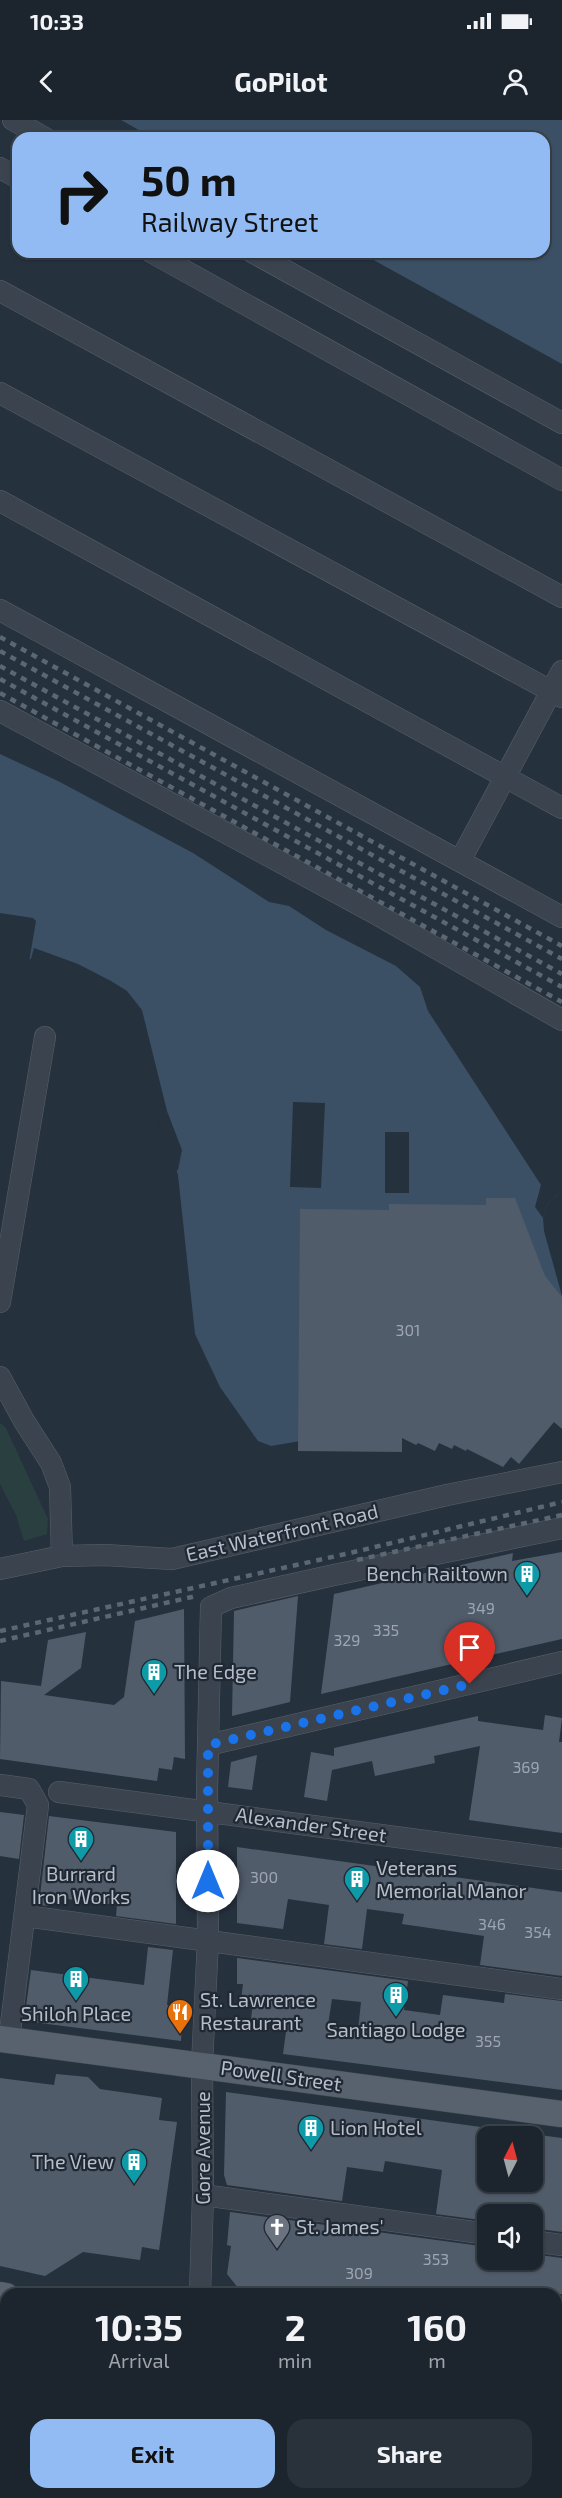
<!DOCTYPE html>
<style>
:root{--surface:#1c252e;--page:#29313a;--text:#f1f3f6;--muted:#a0a5aa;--line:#3a424a;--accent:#91bbf2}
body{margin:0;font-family:"Exo 2",sans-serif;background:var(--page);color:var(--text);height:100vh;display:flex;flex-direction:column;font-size:22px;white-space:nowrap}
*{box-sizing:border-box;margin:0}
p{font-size:20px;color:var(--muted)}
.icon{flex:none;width:33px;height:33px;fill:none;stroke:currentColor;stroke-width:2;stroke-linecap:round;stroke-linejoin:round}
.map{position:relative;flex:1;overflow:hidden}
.drawer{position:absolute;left:0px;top:2168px;width:562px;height:212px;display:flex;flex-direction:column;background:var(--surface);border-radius:18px 18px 0 0;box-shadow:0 2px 4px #0004,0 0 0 2px var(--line)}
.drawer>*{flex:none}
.banner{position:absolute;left:12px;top:12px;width:538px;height:126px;border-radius:18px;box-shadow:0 2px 4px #0004,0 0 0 2px var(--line);background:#91bbf2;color:#111;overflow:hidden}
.needle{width:39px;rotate:6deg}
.buttons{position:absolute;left:477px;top:2006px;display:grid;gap:12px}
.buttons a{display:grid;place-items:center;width:66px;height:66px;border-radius:12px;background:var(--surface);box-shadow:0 2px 4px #0004,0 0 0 2px var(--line);font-size:30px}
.pin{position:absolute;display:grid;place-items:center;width:51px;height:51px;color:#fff;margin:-62px -26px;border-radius:50% 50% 50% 0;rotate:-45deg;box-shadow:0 0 6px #0007}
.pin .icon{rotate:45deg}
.me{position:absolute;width:66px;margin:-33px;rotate:0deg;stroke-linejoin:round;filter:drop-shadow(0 0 4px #0008)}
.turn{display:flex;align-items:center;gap:21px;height:126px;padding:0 30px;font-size:27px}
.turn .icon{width:78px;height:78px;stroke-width:2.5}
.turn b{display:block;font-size:42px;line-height:51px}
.eta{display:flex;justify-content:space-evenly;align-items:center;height:102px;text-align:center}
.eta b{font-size:36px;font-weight:700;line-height:42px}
.primary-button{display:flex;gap:12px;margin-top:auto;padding:12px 30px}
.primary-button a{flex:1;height:69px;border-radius:18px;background:var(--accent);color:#111;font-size:24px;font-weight:700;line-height:69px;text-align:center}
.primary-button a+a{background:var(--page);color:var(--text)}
.status{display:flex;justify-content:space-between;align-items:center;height:42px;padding:0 30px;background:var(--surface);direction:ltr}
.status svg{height:16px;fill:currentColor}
header{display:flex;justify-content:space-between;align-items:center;height:78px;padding:0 30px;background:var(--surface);font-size:27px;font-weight:700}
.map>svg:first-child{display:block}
</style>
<div class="status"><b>10:33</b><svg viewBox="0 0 49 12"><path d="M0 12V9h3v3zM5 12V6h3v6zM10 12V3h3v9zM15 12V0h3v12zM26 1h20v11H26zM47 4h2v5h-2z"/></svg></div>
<header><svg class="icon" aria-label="back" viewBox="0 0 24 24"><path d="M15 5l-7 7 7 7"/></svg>GoPilot<svg class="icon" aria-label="person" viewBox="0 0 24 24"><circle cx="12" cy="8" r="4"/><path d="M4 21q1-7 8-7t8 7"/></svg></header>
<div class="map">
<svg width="562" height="2378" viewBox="0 0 562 2378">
<rect width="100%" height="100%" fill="#26313e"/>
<!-- green -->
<path fill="#293f40" d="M0 1303 6 1308 48 1399 47 1414 24 1421 16 1395 0 1364Z"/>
<!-- water -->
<path fill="#3c5065" d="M121 0H562V244L359 132H544V18H153Z
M0 623 413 847 558 1067V1074L548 1083 543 1098 544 1111 562 1176V1261L559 1277 271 1326 258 1321 220 1267 195 1214 178 1055 154 977 140 897 112 868 31 839 9 843 0 851Z"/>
<!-- pier -->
<path fill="#26313e" d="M0 620 226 734 380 821 419 849 431 863 456 900 546 1044 558 1067V1074L548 1083 543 1098 535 1087 541 1065 428 891 420 867 396 846 326 810 289 786 269 782 193 733 58 661 0 634Z
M0 793 33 798 36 801 29 842 10 846 0 854Z
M34 828 78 844 111 861 127 871 142 890 167 991 182 1030 178 1050 174 1051 151 978 137 898 124 881 111 871 30 842Z
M293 982 325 983 321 1068 290 1067Z
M385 1012H409V1073H385Z"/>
<!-- building -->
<path fill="#515c6b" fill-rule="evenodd" d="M486 1078H515L545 1156 562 1177V1309L554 1302 519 1344 511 1337 503 1347 467 1329 466 1331 454 1325 452 1329 439 1323 435 1331 418 1323 416 1325 402 1318V1332L298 1331 300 1089 389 1090V1084L486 1085Z
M562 1432V1519L321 1574 334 1474 513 1433 512 1441Z
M298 1476 290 1582 232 1596 234 1491Z
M184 1489 185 1639 174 1637 172 1650 159 1648 157 1661 0 1639 1 1561 41 1566 48 1520 86 1512 81 1548 44 1575 114 1585 124 1577 135 1501Z
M545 1595 562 1598 559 1622H562V1713L469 1700 480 1626 434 1636 435 1643 375 1656 372 1641 332 1650 327 1681 304 1677 311 1632 334 1636V1628L478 1596V1601L543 1610Z
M257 1635 252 1670 228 1667 231 1642Z
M0 1692 24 1695 19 1739 0 1736Z
M49 1696 176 1712V1804L116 1796 117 1785 50 1777 49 1786 39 1785Z
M237 1727 562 1772V1856L480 1845 484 1816 402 1804 404 1794 367 1789 362 1829 324 1824 329 1785 288 1779 283 1809 237 1803Z
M148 1827 173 1830 167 1885 183 1887 181 1921 24 1901 31 1850 144 1865Z
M237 1838 408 1861 404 1890 440 1895 443 1875 504 1883 505 1874 562 1881V1970L283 1934 287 1904 251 1899 253 1882 241 1880 243 1864H237ZM332 1879 361 1882 358 1910 328 1905Z
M56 1954 88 1957 100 1969 162 1978 159 2000 177 2002 159 2130 142 2127 140 2140 83 2132 45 2156 0 2146V1958L54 1965Z
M226 1972 488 2008V2061H532V2014L562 2018V2112L532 2108V2094H488V2101L436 2094 442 2050 385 2041 383 2052 347 2047 342 2081 227 2065 224 2055Z
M230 2092 488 2127V2139H532V2134L562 2138V2174H243L227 2154 231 2126 227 2125Z"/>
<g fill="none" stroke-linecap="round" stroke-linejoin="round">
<!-- minor casing -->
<g stroke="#58616c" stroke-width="22">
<path id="minor" d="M13 0 45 18
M0 48 18 58
M151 132 562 360
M252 132 562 303
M0 171 562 477
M0 273 562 577
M0 381 562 688
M0 490 562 797
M0 591 369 790 562 900
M460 741 562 551
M0 1182 45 917
M0 1257 24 1301 51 1343 60 1367 62 1436
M0 1449 62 1436 105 1435 172 1439 447 1375 562 1352
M208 1625 562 1542
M0 1665 29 1669 38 1685 9 1920
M59 1672 562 1739
M25 1796 562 1869
M203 2075 488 2114
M532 2121 562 2125
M200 2174 203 2075 202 1945 208 1820 207 1671 211 1487 231 1478 334 1455 562 1408
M0 2302 6 2303
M527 2373 562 2378
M199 2378V2373"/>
</g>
<!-- major casing -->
<g stroke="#434c57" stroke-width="27">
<path id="major" d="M0 1919 562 1994
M0 2175 6 2176
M556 2254 562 2255"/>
</g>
<!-- minor -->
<use href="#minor" stroke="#3a434e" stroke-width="21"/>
<!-- major -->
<use href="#major" stroke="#58626e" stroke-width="26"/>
<!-- rail -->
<path stroke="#5c6774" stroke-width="4.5" stroke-dasharray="6 6" stroke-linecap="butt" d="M0 517 562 826
M0 531 562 839
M0 546 562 854
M0 559 562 867
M0 573 562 882
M357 1440 562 1395
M0 1511 350 1433 562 1382
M0 1521 196 1476"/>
</g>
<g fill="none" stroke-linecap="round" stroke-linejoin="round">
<!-- route -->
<path stroke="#1a73e8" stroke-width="10" stroke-dasharray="0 18" d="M208 1761V1625L470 1564"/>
</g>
<!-- icons -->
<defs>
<g id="building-pin" transform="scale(1.35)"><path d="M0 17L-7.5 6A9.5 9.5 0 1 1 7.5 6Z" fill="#0f9aa8" stroke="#1f2833"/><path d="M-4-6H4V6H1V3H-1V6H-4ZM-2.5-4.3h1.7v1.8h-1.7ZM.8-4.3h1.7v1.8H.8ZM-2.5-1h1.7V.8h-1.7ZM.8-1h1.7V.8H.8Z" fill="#fff"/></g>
<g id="restaurant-pin" transform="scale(1.35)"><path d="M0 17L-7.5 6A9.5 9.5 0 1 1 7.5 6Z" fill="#e8710a" stroke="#1f2833"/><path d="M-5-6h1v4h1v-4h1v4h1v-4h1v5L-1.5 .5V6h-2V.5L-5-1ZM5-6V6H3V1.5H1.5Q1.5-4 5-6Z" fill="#fff"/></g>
<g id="church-pin" transform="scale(1.35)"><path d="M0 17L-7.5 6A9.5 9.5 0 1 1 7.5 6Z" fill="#6b7280" stroke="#1f2833"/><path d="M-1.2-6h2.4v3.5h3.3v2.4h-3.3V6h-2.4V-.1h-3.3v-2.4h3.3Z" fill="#fff"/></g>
</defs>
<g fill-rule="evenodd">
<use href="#building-pin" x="527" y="1454"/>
<use href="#building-pin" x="154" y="1552"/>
<use href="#building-pin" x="81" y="1719"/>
<use href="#building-pin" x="357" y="1759"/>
<use href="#building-pin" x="76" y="1859"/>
<use href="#building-pin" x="396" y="1875"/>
<use href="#restaurant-pin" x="180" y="1892"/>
<use href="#building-pin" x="311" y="2008"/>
<use href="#building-pin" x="134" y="2042"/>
<use href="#church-pin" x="277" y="2107"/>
</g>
<g text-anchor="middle" stroke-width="4.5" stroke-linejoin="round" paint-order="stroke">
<!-- number labels -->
<g font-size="16" fill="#9da6b2">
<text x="408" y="1216">301</text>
<text x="481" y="1494">349</text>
<text x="386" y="1516">335</text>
<text x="347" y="1526">329</text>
<text x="526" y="1653">369</text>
<text x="264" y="1763">300</text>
<text x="492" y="1810">346</text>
<text x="538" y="1818">354</text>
<text x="488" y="1927">355</text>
<text x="436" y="2145">353</text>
<text x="359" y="2159">309</text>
</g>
<!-- street labels -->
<g font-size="20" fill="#b6bec9" stroke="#1f2833">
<text transform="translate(282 1413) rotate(-13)" y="7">East Waterfront Road</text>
<text transform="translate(311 1705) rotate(8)" y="7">Alexander Street</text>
<text transform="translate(281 1956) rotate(8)" y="7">Powell Street</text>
<text transform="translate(203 2028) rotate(-90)" y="7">Gore Avenue</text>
</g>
<!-- poi labels -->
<g font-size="20" fill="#b6bec9" stroke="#1f2833" text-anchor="start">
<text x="508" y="1461" text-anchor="end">Bench Railtown</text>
<text x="174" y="1559">The Edge</text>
<text x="376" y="1755">Veterans<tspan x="376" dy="23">Memorial Manor</tspan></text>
<text x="81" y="1761" text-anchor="middle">Burrard<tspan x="81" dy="23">Iron Works</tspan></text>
<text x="200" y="1887">St. Lawrence<tspan x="200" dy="23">Restaurant</tspan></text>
<text x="76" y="1901" text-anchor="middle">Shiloh Place</text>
<text x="396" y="1917" text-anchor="middle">Santiago Lodge</text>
<text x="330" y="2015">Lion Hotel</text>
<text x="114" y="2049" text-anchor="end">The View</text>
<text x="296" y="2114">St. James'</text>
</g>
</g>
</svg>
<div class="buttons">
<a><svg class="needle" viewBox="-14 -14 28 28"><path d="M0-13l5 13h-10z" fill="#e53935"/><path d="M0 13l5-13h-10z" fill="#a0a5aa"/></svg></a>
<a><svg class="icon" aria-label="sound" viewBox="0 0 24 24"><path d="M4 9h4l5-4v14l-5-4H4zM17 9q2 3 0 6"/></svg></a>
</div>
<div class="pin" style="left:470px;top:1564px;background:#d93025"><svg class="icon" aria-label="arrive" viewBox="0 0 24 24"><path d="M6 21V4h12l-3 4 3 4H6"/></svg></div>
<svg class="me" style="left:208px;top:1761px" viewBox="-20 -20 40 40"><circle r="19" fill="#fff"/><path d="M0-13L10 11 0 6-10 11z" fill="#1a73e8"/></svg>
<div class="banner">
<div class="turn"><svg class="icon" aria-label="right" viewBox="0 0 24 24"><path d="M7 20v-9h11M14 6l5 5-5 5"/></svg><div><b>50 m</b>Railway Street</div></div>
</div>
<section class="drawer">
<div class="eta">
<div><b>10:35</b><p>Arrival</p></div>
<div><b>2</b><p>min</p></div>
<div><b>160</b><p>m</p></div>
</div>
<div class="primary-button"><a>Exit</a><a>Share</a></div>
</section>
</div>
